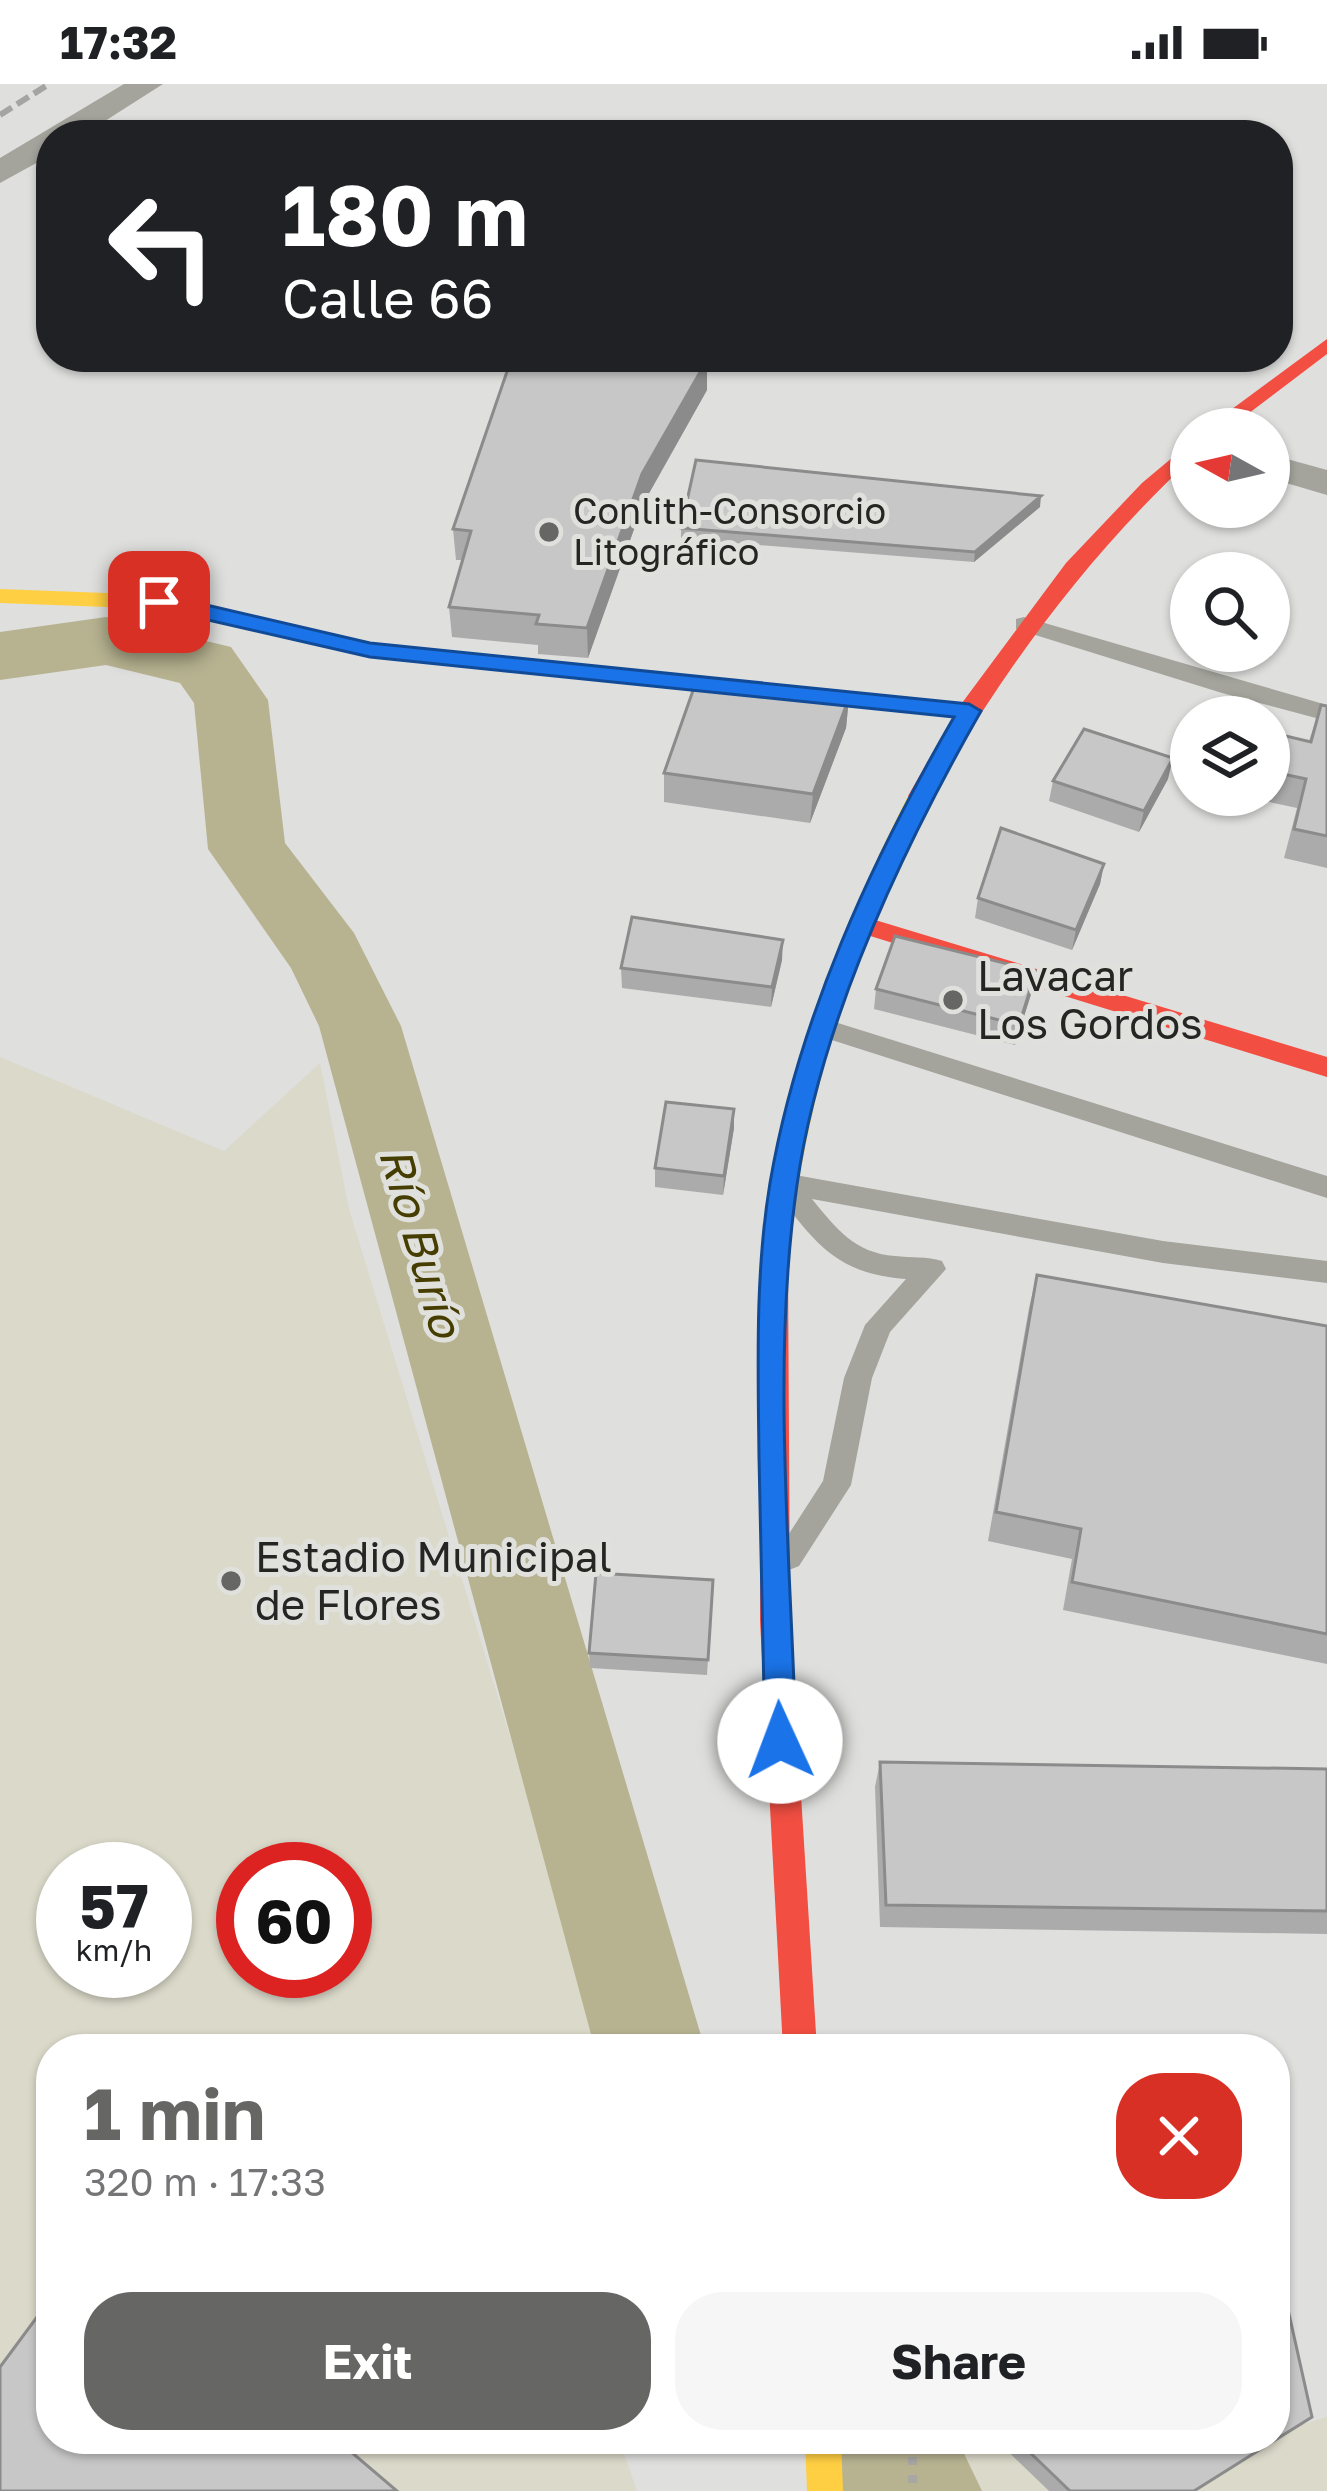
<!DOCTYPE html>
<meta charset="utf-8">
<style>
:root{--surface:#fff;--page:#f6f6f6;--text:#202124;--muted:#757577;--accent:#666665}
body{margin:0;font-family:"Golos Text",sans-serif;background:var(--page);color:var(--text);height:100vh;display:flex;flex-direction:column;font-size:45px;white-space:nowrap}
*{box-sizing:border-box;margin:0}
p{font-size:39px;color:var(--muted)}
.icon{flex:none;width:66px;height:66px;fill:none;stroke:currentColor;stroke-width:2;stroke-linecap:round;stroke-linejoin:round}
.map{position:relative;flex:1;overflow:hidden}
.side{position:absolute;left:36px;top:1950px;width:1254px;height:420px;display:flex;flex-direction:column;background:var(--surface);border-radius:48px;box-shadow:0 3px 9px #0004}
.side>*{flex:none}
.guide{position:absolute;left:36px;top:36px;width:1257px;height:252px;border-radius:48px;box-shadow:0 3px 9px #0004;background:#202124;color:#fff;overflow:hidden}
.needle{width:78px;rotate:278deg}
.tools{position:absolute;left:1170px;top:324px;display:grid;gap:24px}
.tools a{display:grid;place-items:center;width:120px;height:120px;border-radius:50%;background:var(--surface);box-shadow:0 3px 9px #0004;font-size:60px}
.speed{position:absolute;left:36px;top:1758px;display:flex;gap:24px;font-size:60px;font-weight:700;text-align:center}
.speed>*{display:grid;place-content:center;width:156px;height:156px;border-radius:50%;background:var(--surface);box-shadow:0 3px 9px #0004;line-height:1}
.speed small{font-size:30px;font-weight:400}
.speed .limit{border:18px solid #d22;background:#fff;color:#111}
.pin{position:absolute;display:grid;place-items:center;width:102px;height:102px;color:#fff;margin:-51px;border-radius:24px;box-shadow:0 6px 18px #0006}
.me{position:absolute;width:132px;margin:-66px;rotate:358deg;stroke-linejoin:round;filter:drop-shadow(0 0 9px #0008)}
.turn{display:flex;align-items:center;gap:42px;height:252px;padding:0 48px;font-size:54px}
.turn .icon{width:156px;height:156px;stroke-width:2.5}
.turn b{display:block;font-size:84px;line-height:102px}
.round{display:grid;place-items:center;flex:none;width:126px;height:126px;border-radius:48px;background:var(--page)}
.summary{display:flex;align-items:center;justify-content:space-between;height:204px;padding:0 48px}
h1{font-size:72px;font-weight:700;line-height:90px;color:var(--accent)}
.primary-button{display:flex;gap:24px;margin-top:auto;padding:24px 48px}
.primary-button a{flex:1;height:138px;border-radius:48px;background:var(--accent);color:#fff;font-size:48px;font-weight:700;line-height:138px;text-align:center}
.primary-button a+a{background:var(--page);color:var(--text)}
.status{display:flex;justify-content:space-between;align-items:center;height:84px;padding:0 60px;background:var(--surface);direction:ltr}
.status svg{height:33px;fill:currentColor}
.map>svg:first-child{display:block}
</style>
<div class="status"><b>17:32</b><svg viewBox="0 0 49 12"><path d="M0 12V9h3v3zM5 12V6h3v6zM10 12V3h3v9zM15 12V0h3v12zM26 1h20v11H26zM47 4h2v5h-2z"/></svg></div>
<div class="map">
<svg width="1327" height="2407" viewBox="0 0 1327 2407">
<rect width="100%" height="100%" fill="#dfdfde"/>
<!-- green -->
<path fill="#dbd9c9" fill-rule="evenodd" d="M0 973 224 1067 320 979 349 1125 605 1964 51 1965V2251L0 2321ZM63 1785H165V1887H63ZM243 1785H345V1887H243Z
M1327 2333V2407H1193L1293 2343Z
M333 2355H619L637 2407H394Z
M923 2355H995L1049 2407H927Z"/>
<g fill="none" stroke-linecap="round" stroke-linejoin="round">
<!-- river -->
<path fill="#b7b391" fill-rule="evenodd" d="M106 533 231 563 268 616 285 759 354 849 401 942 705 1965H595L319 942 291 884 208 765 194 619 180 599 106 581 0 596V548Z
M816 2355H957L982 2407H842Z"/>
<!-- path -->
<path stroke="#a8a7a3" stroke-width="9" stroke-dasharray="8 10" stroke-linecap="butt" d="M912 2355 913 2407"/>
<!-- lane -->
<path fill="#a4a49d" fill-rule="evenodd" d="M1024 533 1327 621V637L1222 609 1016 545V535Z
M822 934 1327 1092V1114L813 950 810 943 813 936Z
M784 1089 1163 1157 1327 1177V1199L1163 1179 812 1115C836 1144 854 1169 895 1172 911 1174 927 1172 942 1177L946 1185 890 1248 872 1294 851 1401 799 1482 789 1486 779 1482 774 1473 823 1397 844 1294 865 1241 906 1195C836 1190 814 1158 775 1106L771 1099 775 1092Z"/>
<!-- street -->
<path fill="#a4a49d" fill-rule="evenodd" d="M124 0H163L83 51H51V71L0 99V74Z
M1269 370 1327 386V411L1269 394Z"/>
<!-- slow -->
<path fill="#ffcf43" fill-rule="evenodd" d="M0 505 159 511 370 559 708 593 719 600 708 607 370 573 159 525 0 519Z
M919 704 930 712C855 862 803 1014 788 1182L784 1190H766L762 1182C778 1014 831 862 908 712Z
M805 2355H841L843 2407H807Z"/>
<!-- jam -->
<path fill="#f24e42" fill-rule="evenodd" d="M1327 255V270L1228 345H1205Z
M1191 358V375C1080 480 1003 587 927 718L919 720 908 712 953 633 708 607 697 600 708 593 962 619 1066 479 1142 399Z
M862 832 1327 973V993L854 847 850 841Z
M775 1171 784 1174 788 1182 790 1537 817 1965H783L760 1537 762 1182 766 1174Z"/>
<!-- rail -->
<path stroke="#a4a4a2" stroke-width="6" stroke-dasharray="14 6" stroke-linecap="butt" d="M0 31 49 0"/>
</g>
<!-- wall -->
<path fill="#ababab" d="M707 276V306L643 420 588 574 538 570V561L452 553 449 523 463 476H456L453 445Z
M1040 423 974 478 681 455V444Z
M849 614 846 644 810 739 664 718V689Z
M1321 621 1327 622V784L1284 774 1297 724 1246 713V711H1269V648L1309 657Z
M1168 695 1139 748 1049 717 1053 697Z
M1104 780 1100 800 1072 866 975 834 978 814Z
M782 876 771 923 622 904 621 884Z
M876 905 1032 907 1015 961 874 925Z
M734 1044 723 1111 655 1103V1084Z
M1037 1191 1327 1242V1580L1063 1526 1072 1475 988 1457 1029 1224Z
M713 1496 707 1591 590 1584 589 1569Z
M880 1678 1327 1685V1850L880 1843 875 1703Z
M995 2355H1275L1194 2407H1049Z"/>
<!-- shaded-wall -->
<path fill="#8b8b8b" d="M707 276V306L643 420 588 574 587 544 642 390Z
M1041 412 1040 423 974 478 975 468Z
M849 614 846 644 810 739 813 710Z
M1173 674 1168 695 1139 748 1144 727Z
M1104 780 1100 800 1072 866 1076 846Z
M783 856 782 876 771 923 772 903Z
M1036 887 1032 907 1015 961 1019 941Z
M734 1025V1044L723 1111 724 1092Z"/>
<!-- building -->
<path fill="#c7c7c7" stroke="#8b8b8b" stroke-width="3" d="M512 273H676L707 276 642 390 587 544 536 540 539 531 449 523 471 447 453 445Z
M696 376 1041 412 975 468 681 444Z
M696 598 849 614 813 710 664 689Z
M1321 621 1327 622V752L1294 745 1306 695 1269 687V648L1311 658Z
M1084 645 1173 674 1144 727 1053 697Z
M1001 744 1104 780 1076 846 978 814Z
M632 833 783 856 772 903 621 884Z
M895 852 1036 887 1019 941 876 905Z
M666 1018 734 1025 724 1092 655 1084Z
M1037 1191 1327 1242V1550L1072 1498 1081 1445 996 1428Z
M596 1489 713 1496 708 1576 589 1569Z
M880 1678 1327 1685V1827L886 1821Z
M1275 2167 1312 2333 1194 2407H1070L1016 2355H1275Z
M51 2214V2355H336L397 2407H0V2283Z"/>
<!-- route -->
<path fill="#1a73e8" stroke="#114b97" stroke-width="3" d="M159 510 370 559 969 620 981 627C900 769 820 938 797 1101 771 1280 791 1475 796 1657L791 1667 780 1671 769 1667 765 1657C763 1562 761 1468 759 1373 758 1283 755 1189 770 1099 798 935 871 777 954 633L370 573 151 523 148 518Z"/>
<!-- markers -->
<g fill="#666665" stroke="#e0e0dd" stroke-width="4.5">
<circle cx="549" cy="448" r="12"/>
<circle cx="953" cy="916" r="12"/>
<circle cx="231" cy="1497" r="12"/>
</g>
<g text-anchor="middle" stroke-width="10" stroke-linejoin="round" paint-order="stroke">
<!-- far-poi labels -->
<g font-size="36" fill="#252524" stroke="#e0e0dd" text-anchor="start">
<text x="573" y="440">Conlith-Consorcio<tspan x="573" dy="41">Litográfico</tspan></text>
</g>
<!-- poi labels -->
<g font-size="42" fill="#252524" stroke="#e0e0dd" text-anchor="start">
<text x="977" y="907">Lavacar<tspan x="977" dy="48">Los Gordos</tspan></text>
<text x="255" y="1488">Estadio Municipal<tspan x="255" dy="48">de Flores</tspan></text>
</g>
<!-- water labels -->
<g font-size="45" font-style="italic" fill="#463e00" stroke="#e0e0dd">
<text transform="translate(421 1158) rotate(74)" y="16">Río Burío</text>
</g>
</g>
</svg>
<div class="tools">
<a><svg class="needle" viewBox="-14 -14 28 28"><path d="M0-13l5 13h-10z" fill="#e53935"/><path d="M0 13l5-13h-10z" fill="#757577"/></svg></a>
<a><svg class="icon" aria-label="search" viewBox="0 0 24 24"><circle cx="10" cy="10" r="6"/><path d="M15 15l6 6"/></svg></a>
<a><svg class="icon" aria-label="layers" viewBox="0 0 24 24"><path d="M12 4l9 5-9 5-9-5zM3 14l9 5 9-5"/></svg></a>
</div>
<div class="speed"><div>57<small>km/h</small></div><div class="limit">60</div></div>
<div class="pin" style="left:159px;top:518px;background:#d93025"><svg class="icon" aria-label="arrive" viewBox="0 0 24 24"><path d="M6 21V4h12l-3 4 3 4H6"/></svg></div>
<svg class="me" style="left:780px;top:1657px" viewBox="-20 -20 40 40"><circle r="19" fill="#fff"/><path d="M0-13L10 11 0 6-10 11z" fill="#1a73e8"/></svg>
<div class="guide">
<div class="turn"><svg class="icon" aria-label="left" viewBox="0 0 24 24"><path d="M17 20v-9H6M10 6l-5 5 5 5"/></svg><div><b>180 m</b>Calle 66</div></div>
</div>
<section class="side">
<div class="summary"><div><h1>1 min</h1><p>320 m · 17:33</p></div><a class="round" style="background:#d93025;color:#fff"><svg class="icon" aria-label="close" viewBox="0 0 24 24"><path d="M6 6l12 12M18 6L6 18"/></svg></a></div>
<div class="primary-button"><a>Exit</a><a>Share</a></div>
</section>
</div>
